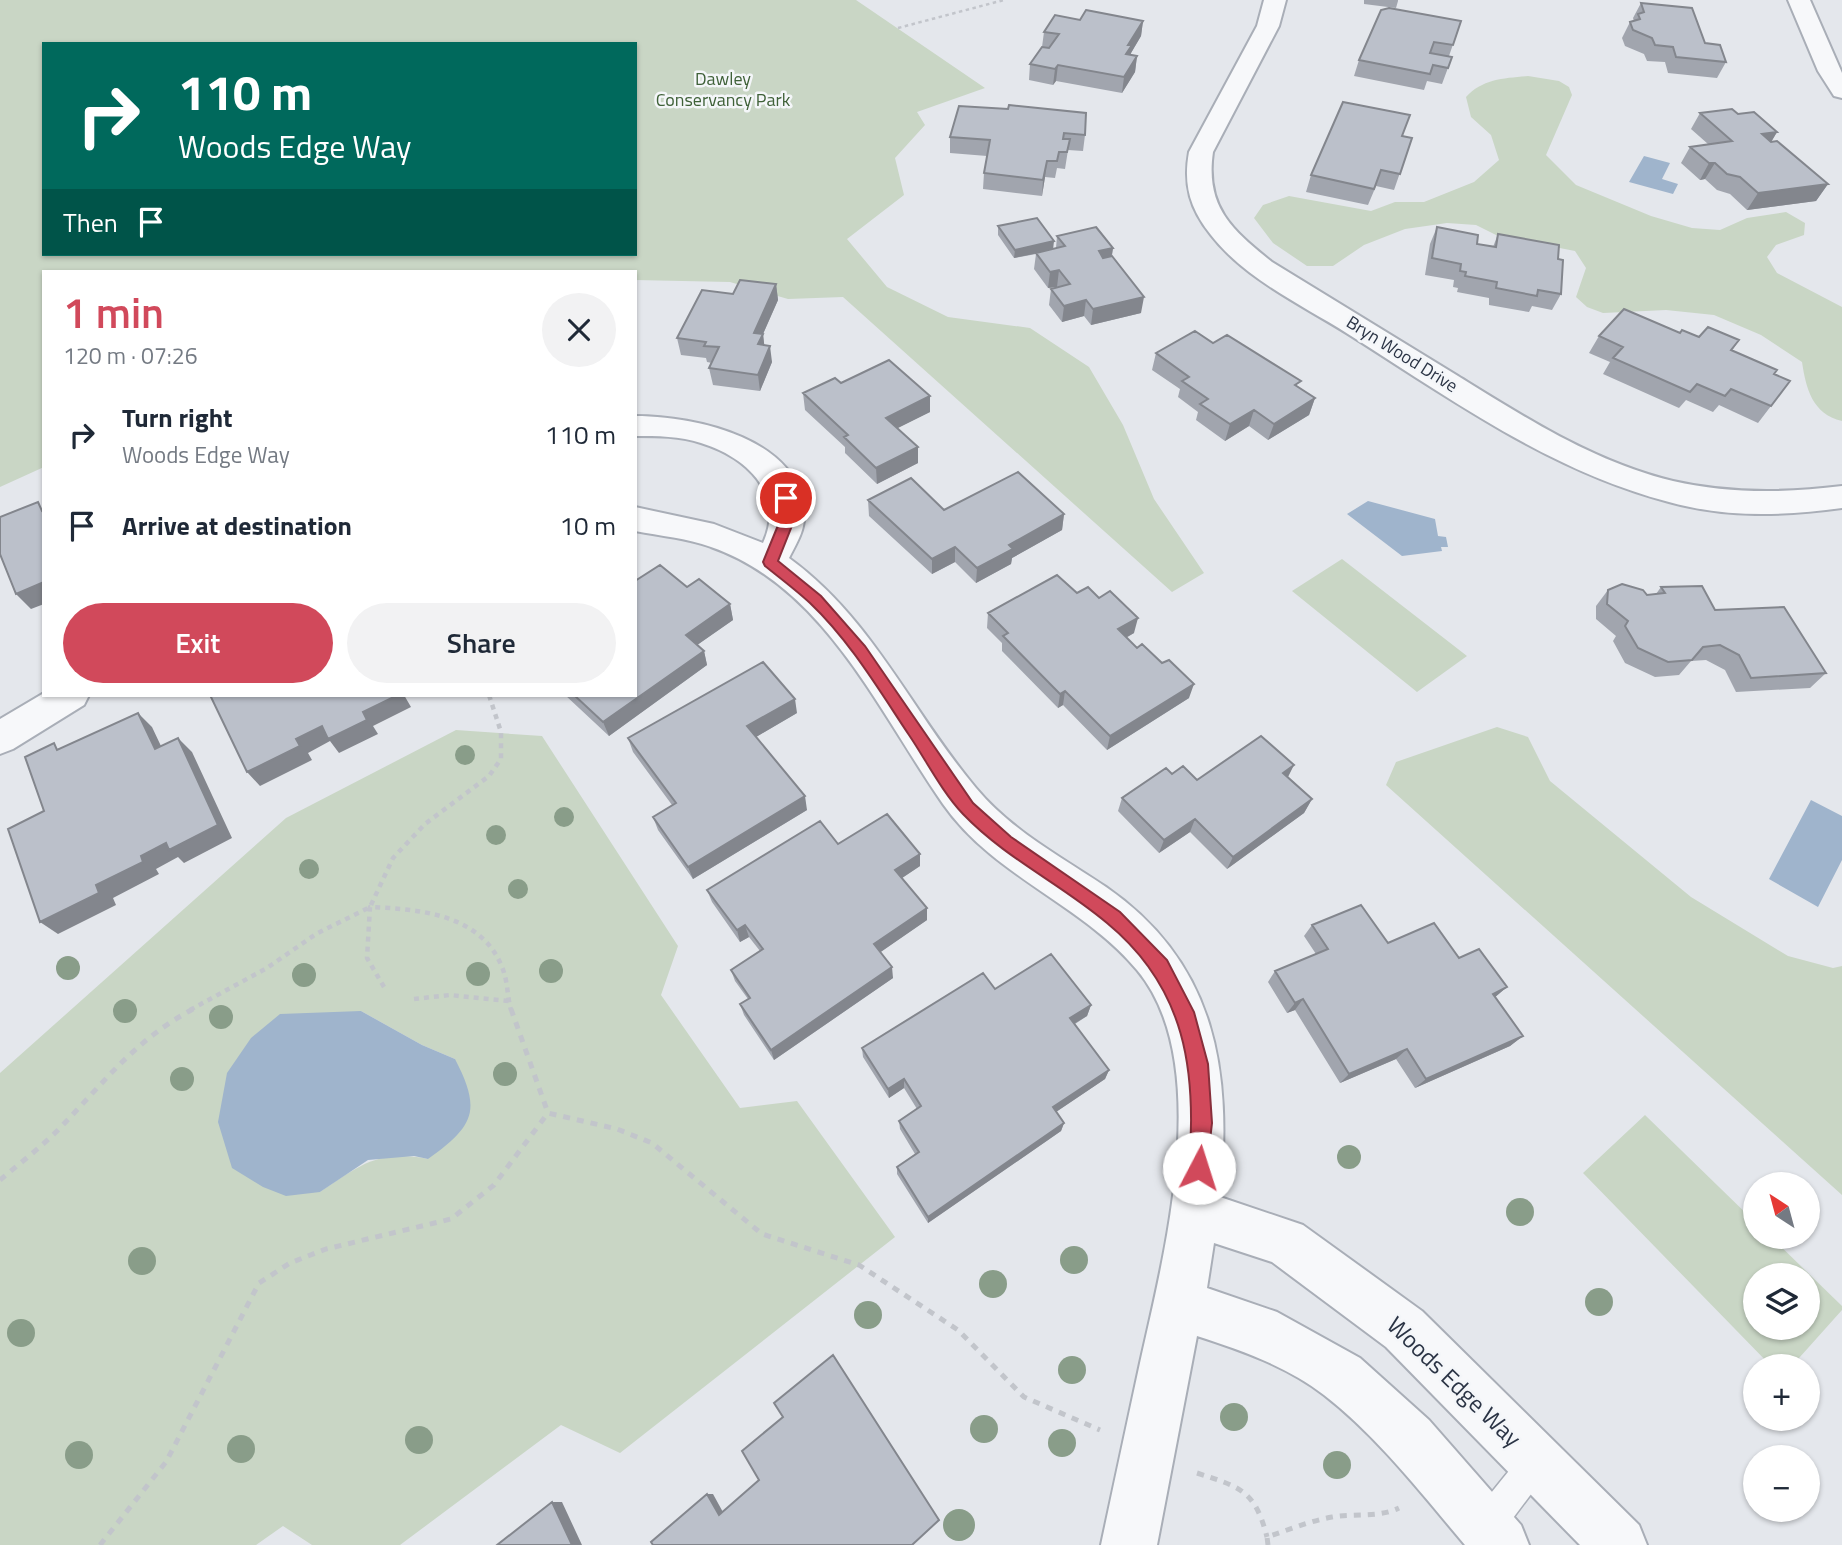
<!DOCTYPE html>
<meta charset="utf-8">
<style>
:root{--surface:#fff;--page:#f2f2f3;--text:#1f2937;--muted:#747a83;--accent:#d1495b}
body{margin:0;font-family:"Titillium Web",sans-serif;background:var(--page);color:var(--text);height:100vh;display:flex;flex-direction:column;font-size:26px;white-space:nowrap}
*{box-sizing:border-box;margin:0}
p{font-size:23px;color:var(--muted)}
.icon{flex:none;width:38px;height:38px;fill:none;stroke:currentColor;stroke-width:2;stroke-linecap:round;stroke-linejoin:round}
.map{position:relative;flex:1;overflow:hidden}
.sheet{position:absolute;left:42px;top:270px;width:595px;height:427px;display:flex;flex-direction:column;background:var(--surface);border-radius:0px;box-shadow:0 2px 5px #0004}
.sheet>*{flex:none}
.top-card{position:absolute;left:42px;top:42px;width:595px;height:214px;border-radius:0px;box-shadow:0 2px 5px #0004;background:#00695c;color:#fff;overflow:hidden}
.needle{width:46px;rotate:324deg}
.fabs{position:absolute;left:1743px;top:1172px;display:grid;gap:14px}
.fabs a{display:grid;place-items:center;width:77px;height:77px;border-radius:50%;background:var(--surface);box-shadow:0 2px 5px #0004;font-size:35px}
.pin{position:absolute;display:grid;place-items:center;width:60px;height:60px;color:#fff;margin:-30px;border:4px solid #fff;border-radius:50%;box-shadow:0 2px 7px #0007}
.me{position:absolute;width:77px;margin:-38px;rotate:5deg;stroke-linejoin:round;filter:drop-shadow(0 0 5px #0008)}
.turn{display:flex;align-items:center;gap:24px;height:147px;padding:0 21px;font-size:32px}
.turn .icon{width:91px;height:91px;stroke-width:2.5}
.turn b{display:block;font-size:49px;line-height:60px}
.then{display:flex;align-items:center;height:66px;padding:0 21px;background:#0003;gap:14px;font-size:26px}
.round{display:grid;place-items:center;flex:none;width:74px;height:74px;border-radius:37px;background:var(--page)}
.overview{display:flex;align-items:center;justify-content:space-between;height:119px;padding:0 21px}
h1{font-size:42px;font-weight:600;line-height:52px;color:var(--accent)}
.primary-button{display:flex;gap:14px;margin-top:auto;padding:14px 21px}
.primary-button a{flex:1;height:80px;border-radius:42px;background:var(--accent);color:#fff;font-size:28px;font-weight:600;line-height:80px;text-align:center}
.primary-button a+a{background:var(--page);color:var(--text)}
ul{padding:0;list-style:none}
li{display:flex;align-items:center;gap:21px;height:91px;padding:0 21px}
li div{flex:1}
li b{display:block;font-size:26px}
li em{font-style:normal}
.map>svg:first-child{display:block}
</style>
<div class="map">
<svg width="1842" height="1545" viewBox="0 0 1842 1545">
<rect width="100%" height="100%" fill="#e4e7ec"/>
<!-- green -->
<path fill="#c9d6c5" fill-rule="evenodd" d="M0 0H856L985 88 917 112 925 125 895 158 904 195 847 239 887 287 948 317 1030 328 1089 367 1123 425 1154 499 1204 573 1172 592 843 297 788 299 730 282 635 280V271H44V467L0 487ZM44 44H635V254H44Z
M1528 76 1559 81 1569 87 1572 95 1546 155 1576 185 1651 216 1692 228 1720 230 1747 218 1786 212 1805 223 1804 235 1776 245 1767 257 1777 273 1842 307V421C1812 414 1806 388 1802 362L1761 335 1714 315 1666 310 1603 313 1587 307 1576 297 1586 268 1575 251 1498 236 1476 225 1447 223 1405 229 1364 245 1333 266H1307L1273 243 1254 218 1263 205 1289 196 1371 211 1395 202H1424L1474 182 1499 160 1491 135 1471 117 1466 97C1482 79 1504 78 1528 76Z
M1342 559 1467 656 1417 692 1292 591Z
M1497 727 1528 737 1550 781 1691 897 1788 956 1833 968 1842 966V1195L1386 785 1396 762Z
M456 730 542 736 678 946 661 995 740 1108 797 1101 895 1237 620 1453 561 1425 400 1545H312L283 1526 256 1545H0V1073L286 818ZM361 1011 422 1045 455 1059 428 1159C378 1149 359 1166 320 1192Z
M1645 1115 1755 1222V1237H1771L1842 1306V1310L1791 1367H1772L1583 1173ZM1755 1276H1808V1328H1755Z"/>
<!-- water -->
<path fill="#9fb4cc" d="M1644 156 1670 163 1662 179 1678 184 1673 194 1629 182Z
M1368 501 1435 519 1438 536 1446 537 1448 547H1441L1442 551 1402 556 1347 514Z
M1811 800 1842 816V860L1818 907 1769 879Z
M361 1011 422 1045 455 1059C482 1111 474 1126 428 1159L414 1156 368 1160 320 1192 286 1196 263 1187 232 1168 218 1122 227 1073 251 1038 280 1014Z"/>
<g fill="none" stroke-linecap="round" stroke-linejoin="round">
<!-- lane casing -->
<g stroke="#a9aeb7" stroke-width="3">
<path id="lane" d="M1536 1446 1547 1451 1552 1462 1547 1473 1498 1538 1486 1542 1474 1538 1470 1526 1474 1514 1525 1451Z"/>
</g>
<!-- street casing -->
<g stroke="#a9aeb7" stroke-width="4">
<path id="street" d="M1264 0H1286L1279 26 1213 152C1205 207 1232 230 1272 262 1334 300 1396 338 1458 376 1526 418 1594 462 1673 481 1729 494 1785 493 1842 486V508C1784 516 1726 518 1669 502 1550 471 1451 399 1348 334 1302 305 1245 279 1211 235 1190 209 1183 185 1189 152L1257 26Z
M1788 0H1810L1842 73V98L1834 96 1818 71Z
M635 416C695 416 806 439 804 518 804 532 795 546 789 558 873 619 911 711 976 788 1012 831 1060 856 1106 887 1217 964 1232 1071 1220 1197L1303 1225 1422 1311 1639 1525 1647 1545H1580L1386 1347 1272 1262 1214 1243 1207 1288 1277 1312 1360 1358 1429 1420 1521 1525 1529 1545H1465C1421 1493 1378 1437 1324 1395 1288 1367 1241 1350 1197 1336L1157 1545H1101C1114 1484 1127 1423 1140 1363 1164 1255 1215 1063 1137 970 1082 904 993 876 943 804 879 712 824 586 711 547 687 538 660 536 635 531V507L714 524 763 543C786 493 746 457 701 443 680 436 657 436 635 436Z
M44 693 89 695 84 705 13 749 0 754V719Z"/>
</g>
<!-- path-far2 -->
<path stroke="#c2c5cb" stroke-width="2.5" stroke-dasharray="3.5 3.5" stroke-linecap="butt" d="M898 28 1004 0"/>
<!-- path-far1 -->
<path stroke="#c2c5cb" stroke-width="4.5" stroke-dasharray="5 5" stroke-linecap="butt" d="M384 987 367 958 370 907C419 909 481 914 502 967 508 981 507 996 511 1010
M414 999 450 995 509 1001
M190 1010 267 968 316 934 370 907 393 858 425 824 489 776 501 759V732L489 695"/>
<!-- path -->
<path stroke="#c2c5cb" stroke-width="5" stroke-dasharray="7 7" stroke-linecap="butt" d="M511 1009 548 1113 617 1129 652 1143 762 1234 859 1265 958 1330 1024 1397 1100 1430
M0 1180C19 1164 40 1148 57 1131 104 1083 132 1042 193 1009
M1197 1473C1240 1487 1255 1490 1267 1537
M100 1545 166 1462 259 1283 290 1263 326 1249 451 1219 494 1185 548 1113
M1268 1545 1267 1537C1288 1530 1310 1521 1332 1517 1355 1513 1378 1518 1399 1508"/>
<!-- lane -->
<use href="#lane" fill="#f7f8fa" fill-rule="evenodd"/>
<!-- street -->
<use href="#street" fill="#f7f8fa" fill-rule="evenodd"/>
</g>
<!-- trees -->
<g fill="#899d89">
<circle cx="465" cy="755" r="10"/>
<circle cx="564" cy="817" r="10"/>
<circle cx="496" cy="835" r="10"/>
<circle cx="309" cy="869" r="10"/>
<circle cx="518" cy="889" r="10"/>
<circle cx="68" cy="968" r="12"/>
<circle cx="551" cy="971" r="12"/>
<circle cx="478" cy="974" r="12"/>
<circle cx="304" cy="975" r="12"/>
<circle cx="125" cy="1011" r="12"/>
<circle cx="221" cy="1017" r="12"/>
<circle cx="505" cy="1074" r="12"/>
<circle cx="182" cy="1079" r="12"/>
<circle cx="1349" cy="1157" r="12"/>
<circle cx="1520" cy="1212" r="14"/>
<circle cx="1074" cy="1260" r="14"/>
<circle cx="142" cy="1261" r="14"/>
<circle cx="993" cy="1284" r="14"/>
<circle cx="1599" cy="1302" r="14"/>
<circle cx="868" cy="1315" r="14"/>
<circle cx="21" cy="1333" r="14"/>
<circle cx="1072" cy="1370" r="14"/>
<circle cx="1234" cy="1417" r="14"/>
<circle cx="984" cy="1429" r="14"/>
<circle cx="419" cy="1440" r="14"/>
<circle cx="1062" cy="1443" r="14"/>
<circle cx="241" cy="1449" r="14"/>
<circle cx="79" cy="1455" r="14"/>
<circle cx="1337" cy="1465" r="14"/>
<circle cx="959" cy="1525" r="16"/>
</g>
<!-- wall -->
<path fill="#a1a5ae" d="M1364 0H1398V1L1396 8 1364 4Z
M1641 3 1705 43 1726 62 1717 78 1668 73 1665 62 1647 61 1644 54 1625 46 1622 38 1630 22 1634 21 1633 18Z
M1080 20 1143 21 1141 36 1131 53 1130 55 1137 56 1135 72 1122 93 1056 81 1053 85 1029 80 1030 64 1042 47 1044 32Z
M1461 21 1449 56 1452 57 1442 84 1427 81 1424 90 1354 76 1359 60Z
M959 106 1085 135 1083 151 1068 150 1065 169 1057 168 1055 178 1045 177 1042 196 983 189 984 173 987 156 950 153V137Z
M1700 113 1738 114 1777 132 1771 142 1828 184 1816 201 1747 210 1730 194 1717 190 1705 179 1700 180 1681 163 1690 147 1708 144 1691 129Z
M1402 136 1412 138 1394 190 1376 186 1368 205 1306 192 1311 175Z
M998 226 1053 249 1056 248 1057 236 1113 248 1112 256 1141 313 1091 325 1084 316 1062 322 1049 305 1051 289 1057 287 1048 288 1034 269 1036 254 1014 258 998 235Z
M1437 227 1477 244 1493 247 1498 234 1558 259 1561 294 1552 310 1532 306 1529 312 1489 305V298L1457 292 1458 288 1453 287 1454 280 1425 275 1430 244Z
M776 284 778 300 763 334 764 345 772 362 760 391 713 385 709 368 712 363 707 362 706 358 681 355 677 338 733 294Z
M1680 333 1699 337 1739 340 1732 351 1774 374 1790 381 1758 423 1719 405 1713 412 1686 400 1679 408 1603 374 1610 362 1589 353 1599 336Z
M1213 343 1299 388 1315 398 1309 415 1268 440 1249 426 1225 441 1196 420 1198 412 1178 397 1180 389 1152 370 1156 353Z
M841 383 930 412 897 428 918 447V463L877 484 845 453V447L805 410 803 393Z
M868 500 944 510 1064 514 1062 530 1012 558 1011 564 976 583 955 562 932 574 869 516Z
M687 587 730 604 733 620 697 645 704 651 707 665 609 736 565 695H635Z
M1661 587 1715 610 1826 673 1810 688 1736 692 1725 670 1706 660 1691 661 1679 675 1655 677 1625 663 1613 641 1616 636 1596 619V606L1608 590 1647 595 1656 594Z
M1077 593 1134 633 1126 638 1189 698 1107 750 1063 705 1058 708 1002 651V643L987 628 988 613Z
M797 713 756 737 807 810 693 879 658 830 653 817 672 805 633 752 628 738Z
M1172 774 1197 780 1288 777 1312 799 1304 813 1227 869 1190 832 1159 853 1118 811 1122 798Z
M838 844 920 854V866L902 878 927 920 880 952 893 978 774 1060 744 1015 740 1004 748 999 735 981 731 970 760 951 749 937 740 942 712 902 707 890Z
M1312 925 1459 958 1507 987 1495 997 1523 1036 1510 1046 1415 1088 1396 1059 1340 1083 1295 1010 1287 1013 1268 982 1275 971 1316 954 1304 936Z
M995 989 1091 1005 1087 1016 1075 1024 1109 1070 1105 1079 1056 1112 1064 1123 1061 1131 928 1223 897 1174V1167L915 1154 900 1129 899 1121 917 1109 904 1088 889 1098 863 1057 862 1048Z"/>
<!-- shaded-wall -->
<path fill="#83868d" d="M1143 21 1141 36 1131 53 1129 61 1124 70 1128 45Z
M1137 56 1135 72 1122 93 1124 77Z
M1058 65 1056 81 1053 85 1055 69Z
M1777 132 1767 149 1762 134Z
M1047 161 1045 177 1042 196 1043 180Z
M1709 163H1715L1705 179 1700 180Z
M1828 184 1816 201 1747 210 1758 193Z
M1054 241 1053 250 1014 258 1015 250Z
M1113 248 1110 265 1096 268 1099 251Z
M1059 270 1057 287 1048 288 1050 272Z
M776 284 778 300 763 334 765 351 760 361 754 333Z
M1144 297 1141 313 1091 325 1093 309Z
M1086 300 1084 316 1062 322 1064 306Z
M770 346 772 362 760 391 758 375Z
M930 396V412L886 434V418Z
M1315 398 1309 415 1268 440 1274 424Z
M1254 410 1249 426 1225 441 1230 424Z
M918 447V463L877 484 876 468Z
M1064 514 1062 530 1012 558 1011 564 976 583 977 568 1009 545Z
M955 547V562L932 574V559Z
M44 582V604L31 609 16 594Z
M730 604 733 620 690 650 686 635Z
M1138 618 1134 633 1114 644 1118 629Z
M704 651 707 665 609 736 603 722Z
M1194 684 1189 698 1107 750 1110 736Z
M1065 691 1063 705 1058 708 1060 694Z
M398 695H404L411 707 373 726 378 734 339 753 330 741 308 753 312 760 260 786 247 772 296 739 322 726 363 712Z
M795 699 797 713 751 740 747 726Z
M138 713 152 727 169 763 155 749Z
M178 738 192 752 232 838 184 863 178 857 156 869 159 874 113 898 116 905 58 934 40 922 141 856Z
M1294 765 1287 779 1283 773Z
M805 796 807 810 693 879 688 867Z
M1312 799 1304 813 1227 869 1233 857Z
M1195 819 1190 832 1159 853 1164 840Z
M920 854V866L896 882 895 870Z
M927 908V920L875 956 874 944Z
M745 925 749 937 740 942 737 930Z
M892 967 893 978 774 1060 771 1050Z
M1507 987 1494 998 1493 994Z
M1303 999 1295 1010 1287 1013 1295 1003Z
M1091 1005 1087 1016 1067 1028 1070 1018Z
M1523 1036 1510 1046 1415 1088 1426 1079Z
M1407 1049 1396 1059 1340 1083 1349 1074Z
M1109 1070 1105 1079 1050 1116 1053 1107Z
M904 1079V1088L889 1098 888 1089Z
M1064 1123 1061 1131 928 1223V1217Z
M707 1494H713L724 1514 719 1515Z
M552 1502H562L582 1545H572Z"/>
<!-- building -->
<path fill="#bbc0ca" stroke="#83868d" stroke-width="2" d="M1641 3 1692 8 1705 43 1720 45 1726 62 1676 57 1673 47 1655 45 1652 38 1633 30 1630 22 1640 19 1638 14 1644 12Z
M1389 8 1461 21 1453 45 1434 42 1430 53 1452 57 1448 68 1433 65 1430 74 1359 60 1381 10Z
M1086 10 1143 21 1128 45H1132L1126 54 1137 56 1124 77 1058 65 1055 69 1030 64 1042 47 1049 48 1059 34 1044 32 1055 15 1080 20Z
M1343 102 1410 115 1402 136 1412 138 1400 174 1381 170 1374 189 1311 175Z
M1009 105 1086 113 1085 135 1064 133 1063 139H1070L1067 152H1059L1057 161H1047L1043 180 984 173 990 140 950 137 959 106 1008 109Z
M1732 109 1738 114 1754 112 1777 132 1762 134 1771 142 1777 141 1828 184 1758 193 1740 177 1727 174 1715 163H1709L1690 147 1732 141 1700 113Z
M1037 218 1054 241 1015 250 998 226Z
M1096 227 1113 248 1099 251 1103 258 1112 256 1144 297 1093 309 1086 300 1064 306 1051 289 1070 284 1059 270 1050 272 1036 253 1065 246 1057 236Z
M1437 227 1478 235 1477 244 1496 247 1498 234 1559 245 1558 259 1563 260 1561 294 1538 290 1537 296 1496 288 1497 282 1465 276 1466 272 1460 271 1461 264 1432 258Z
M740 280 776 284 754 333 763 334 758 344 770 346 758 375 709 368 719 347 704 346 706 342 677 338 702 290 733 294Z
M1624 309 1680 333 1682 330 1699 337 1708 327 1739 340 1731 350 1777 370 1774 374 1790 381 1771 406 1731 389 1725 396 1697 384 1690 392 1613 358 1623 347 1599 336Z
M1195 331 1213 343 1227 335 1301 381 1295 385 1315 398 1274 424 1254 410 1230 424 1200 404 1208 399 1182 381 1189 377 1156 353Z
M889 360 930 396 886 418 918 447 876 468 844 437 848 435 803 393 835 378 841 383Z
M1018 472 1064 514 1009 545 1013 549 977 568 955 547 932 559 868 500 911 478 944 510Z
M38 502 42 511 44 510V582L16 594 0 554V517Z
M660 565 687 587 699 579 730 604 686 635 704 651 603 722 574 695H635V581Z
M1057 575 1077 593 1088 587 1099 598 1110 591 1138 618 1118 629 1137 648 1142 644 1162 663 1169 660 1194 684 1110 736 1065 691 1060 694 1003 636 1008 633 988 613Z
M1622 584 1643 590 1647 595 1665 593 1661 587 1702 586 1715 610 1784 607 1826 673 1751 678 1739 655 1720 645 1703 647 1692 660 1668 662 1638 648 1625 626 1628 621 1607 604 1608 590Z
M763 662 795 699 747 726 805 796 688 867 653 817 676 803 628 738Z
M210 695H398L363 712 367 720 328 739 322 726 296 739 300 746 247 772Z
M138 713 155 749 178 738 218 825 169 850 166 843 141 856 143 862 96 885 99 893 40 922 8 829 44 811 25 757 54 743 57 750Z
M1261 736 1294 765 1283 773 1312 799 1233 857 1195 819 1164 840 1122 798 1166 768 1172 774 1183 766 1197 780Z
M887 814 920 854 895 870 927 908 874 944 892 967 771 1050 740 1004 750 998 731 970 763 949 745 925 737 930 707 890 820 821 838 844Z
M1361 905 1388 943 1434 923 1459 958 1479 949 1507 987 1493 994 1523 1036 1426 1079 1407 1049 1349 1074 1303 999 1295 1003 1275 971 1328 949 1312 925Z
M1051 954 1091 1005 1070 1018 1109 1070 1053 1107 1064 1123 928 1217 897 1167 919 1152 899 1121 921 1106 904 1079 888 1089 862 1048 983 973 995 989Z
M833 1355 939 1520 912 1545H653L651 1542 707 1494 719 1515 759 1480 742 1451 783 1417 774 1403Z
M552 1502 572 1545H497Z"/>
<!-- route -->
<path fill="#d1495b" stroke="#882f3b" stroke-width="2" d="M786 494 793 498 795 518 778 561 821 596 865 646 973 803 1011 837 1120 912 1167 960 1194 1012 1208 1064 1212 1123 1206 1175 1199 1178 1192 1175 1189 1168C1197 1071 1186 988 1107 923 1061 884 1005 858 963 814 942 792 926 760 909 735 879 690 850 641 810 603 796 590 780 578 765 566L763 562 781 518 779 498Z"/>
<g text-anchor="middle" stroke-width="5" stroke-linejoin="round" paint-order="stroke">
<!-- far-park labels -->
<g font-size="18" fill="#3f6138" stroke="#f4f6f9">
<text x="723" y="85">Dawley<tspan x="723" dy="21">Conservancy Park</tspan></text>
</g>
<!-- far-street labels -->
<g font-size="18" fill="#2b3445" stroke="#f4f6f9">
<text transform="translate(1402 354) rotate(32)" y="6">Bryn Wood Drive</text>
</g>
<!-- near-street labels -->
<g font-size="24" fill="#2b3445" stroke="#f4f6f9">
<text transform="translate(1454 1382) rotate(44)" y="8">Woods Edge Way</text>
</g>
</g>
</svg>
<div class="fabs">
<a><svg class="needle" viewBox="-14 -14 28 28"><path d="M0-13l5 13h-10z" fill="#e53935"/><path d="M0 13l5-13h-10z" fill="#747a83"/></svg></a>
<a><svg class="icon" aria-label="layers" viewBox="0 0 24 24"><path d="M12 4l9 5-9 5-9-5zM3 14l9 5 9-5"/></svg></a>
<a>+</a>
<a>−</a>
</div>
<div class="pin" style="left:786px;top:498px;background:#d93025"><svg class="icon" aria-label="arrive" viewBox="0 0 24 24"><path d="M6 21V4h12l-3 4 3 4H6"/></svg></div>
<svg class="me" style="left:1199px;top:1168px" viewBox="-20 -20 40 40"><circle r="19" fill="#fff"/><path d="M0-13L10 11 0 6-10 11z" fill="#d1495b"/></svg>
<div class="top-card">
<div class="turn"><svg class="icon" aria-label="right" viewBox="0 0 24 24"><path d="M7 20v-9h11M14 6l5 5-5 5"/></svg><div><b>110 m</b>Woods Edge Way</div></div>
<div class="then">Then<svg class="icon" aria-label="arrive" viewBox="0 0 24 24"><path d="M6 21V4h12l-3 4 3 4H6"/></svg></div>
</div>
<section class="sheet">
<div class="overview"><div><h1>1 min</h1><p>120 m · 07:26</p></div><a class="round"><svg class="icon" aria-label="close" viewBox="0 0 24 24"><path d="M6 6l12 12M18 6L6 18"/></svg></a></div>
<ul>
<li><svg class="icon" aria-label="right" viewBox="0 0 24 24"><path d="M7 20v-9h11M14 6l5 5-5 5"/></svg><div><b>Turn right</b><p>Woods Edge Way</p></div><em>110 m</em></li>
<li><svg class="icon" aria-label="arrive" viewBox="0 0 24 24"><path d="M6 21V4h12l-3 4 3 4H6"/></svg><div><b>Arrive at destination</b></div><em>10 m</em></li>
</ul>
<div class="primary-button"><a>Exit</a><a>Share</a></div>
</section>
</div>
